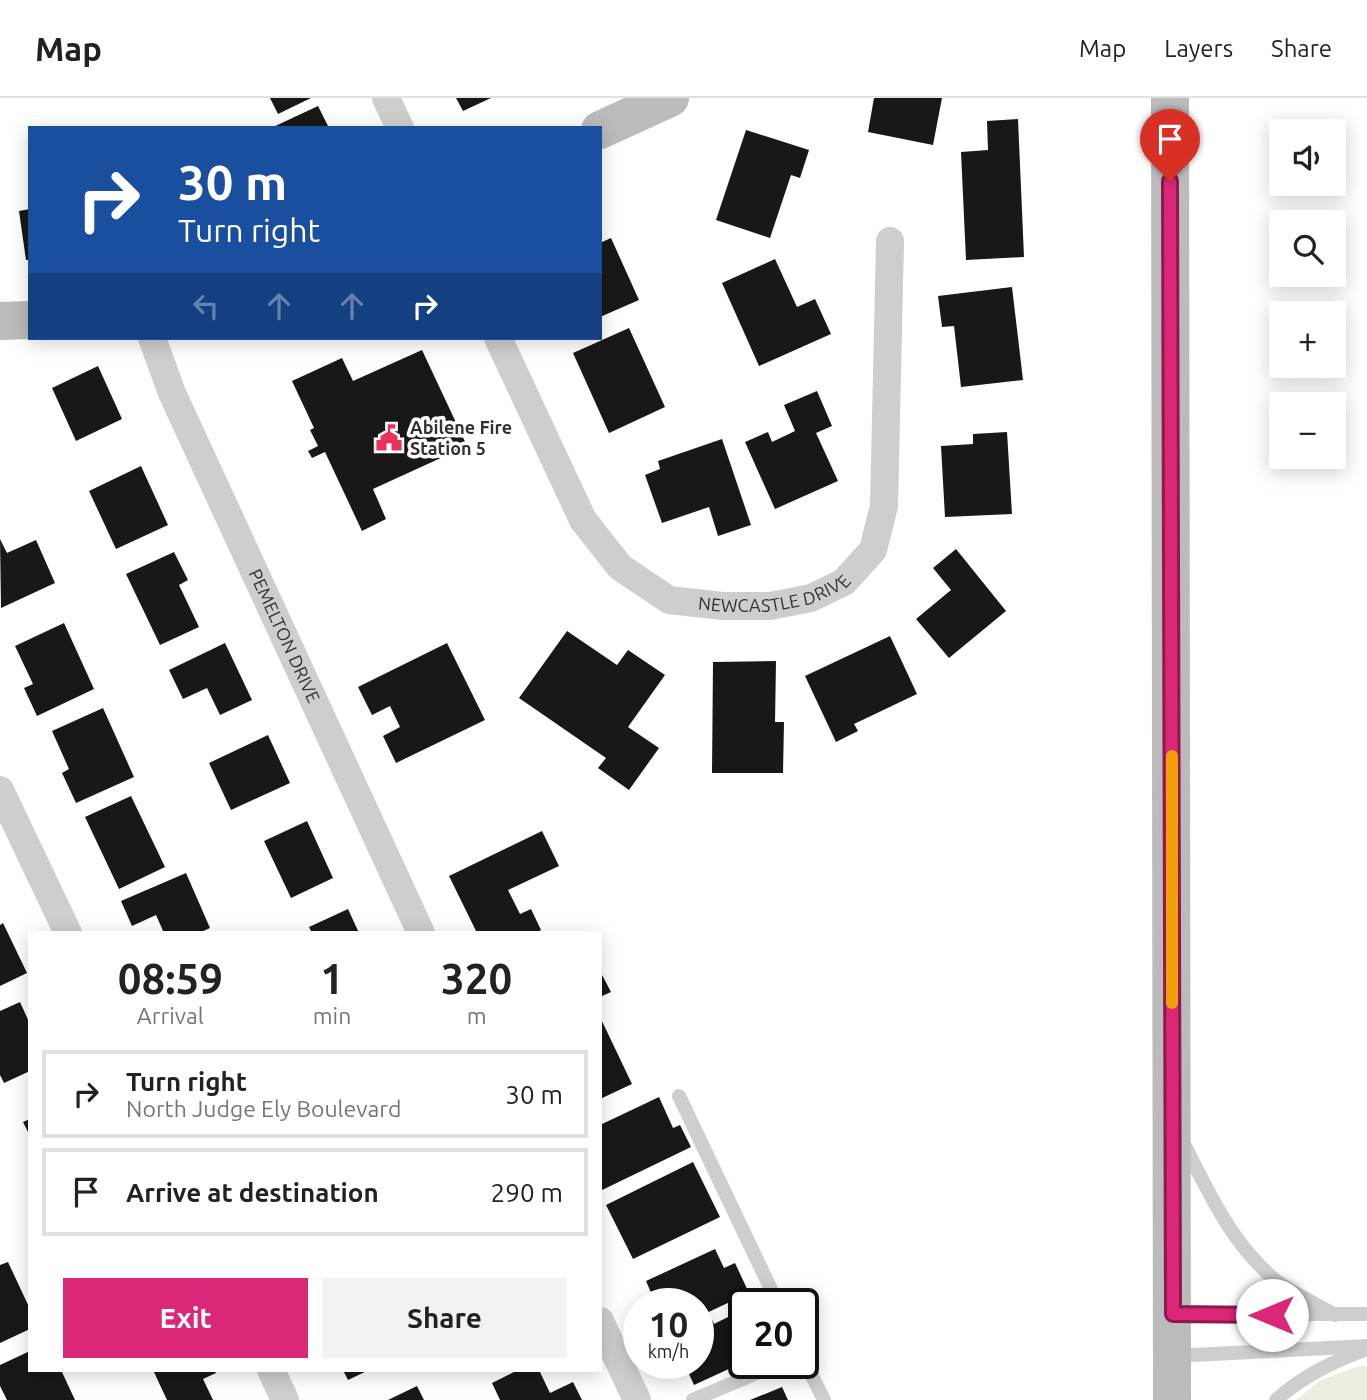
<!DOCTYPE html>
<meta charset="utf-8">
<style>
:root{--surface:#fff;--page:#f2f2f2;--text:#222;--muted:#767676;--line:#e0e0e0;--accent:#db2777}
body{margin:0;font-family:Ubuntu,sans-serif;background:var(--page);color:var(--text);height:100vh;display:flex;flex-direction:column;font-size:26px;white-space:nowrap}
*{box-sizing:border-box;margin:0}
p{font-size:23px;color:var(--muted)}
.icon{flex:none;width:38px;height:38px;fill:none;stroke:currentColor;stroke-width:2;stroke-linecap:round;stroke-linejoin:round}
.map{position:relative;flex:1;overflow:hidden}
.side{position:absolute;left:28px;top:833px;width:574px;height:441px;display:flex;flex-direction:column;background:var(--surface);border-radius:0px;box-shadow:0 4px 18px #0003}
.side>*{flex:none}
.guide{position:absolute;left:28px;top:28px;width:574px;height:214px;border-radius:0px;box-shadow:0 4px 18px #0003;background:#1a4fa0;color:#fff;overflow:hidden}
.fabs{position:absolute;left:1269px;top:21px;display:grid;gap:14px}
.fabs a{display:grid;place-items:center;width:77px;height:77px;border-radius:0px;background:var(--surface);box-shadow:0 4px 18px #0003;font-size:35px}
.speed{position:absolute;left:623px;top:1190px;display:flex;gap:14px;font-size:35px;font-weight:700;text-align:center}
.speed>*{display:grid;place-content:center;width:91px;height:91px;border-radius:50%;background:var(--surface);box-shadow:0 4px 18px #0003;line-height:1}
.speed small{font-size:18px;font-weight:400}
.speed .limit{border:4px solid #111;border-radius:10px;background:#fff;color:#111}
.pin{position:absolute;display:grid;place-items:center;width:60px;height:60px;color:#fff;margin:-72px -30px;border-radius:50% 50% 50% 0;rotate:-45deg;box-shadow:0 0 7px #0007}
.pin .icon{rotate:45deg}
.me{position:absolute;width:77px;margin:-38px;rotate:270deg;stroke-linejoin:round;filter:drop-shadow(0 0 5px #0008)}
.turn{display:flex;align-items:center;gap:24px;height:147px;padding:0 35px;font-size:32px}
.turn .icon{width:91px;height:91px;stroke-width:2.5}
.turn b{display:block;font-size:49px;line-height:60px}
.lanes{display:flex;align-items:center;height:66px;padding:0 35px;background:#0003;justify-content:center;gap:35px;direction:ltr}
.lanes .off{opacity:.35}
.eta{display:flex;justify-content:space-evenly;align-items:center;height:119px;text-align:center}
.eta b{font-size:42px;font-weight:700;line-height:49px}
.action{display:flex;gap:14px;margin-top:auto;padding:14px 35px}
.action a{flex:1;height:80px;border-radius:0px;background:var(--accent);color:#fff;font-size:28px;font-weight:700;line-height:80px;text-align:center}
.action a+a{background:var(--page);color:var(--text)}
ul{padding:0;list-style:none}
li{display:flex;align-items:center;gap:21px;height:88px;margin:0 14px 10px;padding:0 21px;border:4px solid var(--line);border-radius:0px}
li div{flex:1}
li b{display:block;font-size:26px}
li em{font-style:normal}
header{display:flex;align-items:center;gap:42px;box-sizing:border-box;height:98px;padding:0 35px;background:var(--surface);border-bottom:2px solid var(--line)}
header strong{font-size:33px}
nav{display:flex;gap:38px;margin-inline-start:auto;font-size:24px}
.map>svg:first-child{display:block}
</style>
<header>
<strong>Map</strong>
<nav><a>Map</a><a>Layers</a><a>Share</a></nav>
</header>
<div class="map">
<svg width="1367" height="1302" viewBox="0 0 1367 1302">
<rect width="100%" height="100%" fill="#fff"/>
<!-- green -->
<path fill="#e9eedf" d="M1359 1268H1367V1302H1296L1321 1282Z"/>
<!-- building -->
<path fill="#181818" d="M270 0H311L278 16Z
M456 0H491L463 13Z
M874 0H942L933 47 868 34Z
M318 8 329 30H271Z
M1018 21 1024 159 966 162 961 54 988 52 987 23Z
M746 32 809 52 800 80 791 77 770 140 716 122Z
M30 111V162H26L19 113Z
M611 140 639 202 600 219V145Z
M775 161 797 209 815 201 831 236 759 268 722 185Z
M1012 189 1023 282 961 289 954 228 942 229 938 198Z
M629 230 665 309 609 335 573 255Z
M422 252 467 348 373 391 386 421 362 433 325 354 312 360 308 353 318 348 310 332 314 330 292 283 342 260 353 283Z
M98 268 122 321 76 343 52 290Z
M817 293 832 328 816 335 838 383 775 411 745 344 768 334 772 344 795 333 784 307Z
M1007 334 1012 416 945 419 941 348 973 346V336Z
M722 341 751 427 718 438 709 409 662 425 645 377 660 371 658 363Z
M141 368 168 427 116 451 89 393Z
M0 441 7 455 36 442 55 485 1 510Z
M956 451 1006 513 949 560 916 521 951 492 933 470Z
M174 454 188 482 179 487 199 529 160 547 126 476Z
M64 525 94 591 37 618 24 590 33 586 15 548Z
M567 533 617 567 628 552 665 577 628 629 659 650 629 692 598 670 606 660 519 600Z
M890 538 917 596 854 626 858 633 836 644 805 578Z
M225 545 252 602 220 617 207 590 183 601 169 572Z
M447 545 485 622 396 665 383 638 400 629 390 608 372 617 358 589Z
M776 563 775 624H784L783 675H712L713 564Z
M103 610 134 679 76 705 62 675 69 671 52 633Z
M268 637 290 685 231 712 209 665Z
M131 698 165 769 119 791 85 719Z
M307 723 333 780 291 800 264 743Z
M542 733 559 768 508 792 520 816 531 811 541 832 536 835H477L449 778Z
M186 775 210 830 199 835H164L156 817 132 828 121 803Z
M348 811 359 835H312L309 829Z
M3 825 27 875 0 888V827Z
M600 873 611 894 600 899Z
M20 904 30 926V973L4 985 0 977V913Z
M600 919 632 986 600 1001Z
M659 999 673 1030 680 1027 691 1049 600 1093V1027Z
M30 1021V1038L23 1024Z
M693 1064 720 1119 633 1161 606 1107Z
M715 1151 724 1170 735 1165 749 1195 698 1219V1206H656L646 1183Z
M8 1164 30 1211V1231L0 1245V1167Z
M744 1211V1264L694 1287 684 1265H698V1228L712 1222 714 1226Z
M30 1253V1272H61L75 1302H7L0 1288V1267Z
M153 1272H214L216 1275 203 1281 213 1302H167Z
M343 1272H369L348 1282Z
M518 1272H539L550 1295 573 1284 582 1302H500L492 1285Z
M417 1288 424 1302H388Z
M782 1289 788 1302H750Z"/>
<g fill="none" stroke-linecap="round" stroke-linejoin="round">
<!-- lane -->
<path stroke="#cecece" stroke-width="14" d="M679 998 778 1206
M1183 1044C1209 1095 1233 1149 1279 1185 1296 1197 1317 1206 1335 1217
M1173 1216H1367
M1173 1258 1367 1248
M803 1260 824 1302
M693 1302 780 1265
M1276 1302C1302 1279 1329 1265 1362 1253"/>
<!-- street -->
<g stroke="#cecece" stroke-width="28">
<path d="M386 0 400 30"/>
<path id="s1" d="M152 240 172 295 421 835"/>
<path id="s2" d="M498 240 583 422 620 469 669 502 723 508H770L811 500 844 484 873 452 884 408 890 143"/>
<path d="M0 692 68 835"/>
<path d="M600 1223 637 1302"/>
<path d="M271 1272 285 1302"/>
</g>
<!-- secondary -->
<path stroke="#bbb" stroke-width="38" d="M1170 0 1172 1302
M600 32 670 0
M0 223 30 222"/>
</g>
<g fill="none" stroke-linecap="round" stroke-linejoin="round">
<!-- route casing -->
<g stroke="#8e194d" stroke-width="18">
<path id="route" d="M1170 83 1173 1216 1272 1217"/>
</g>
<!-- route -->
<use href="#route" stroke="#db2777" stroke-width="12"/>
<!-- slow -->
<path stroke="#f59e0b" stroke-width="12" d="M1172 658V905"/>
</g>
<!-- icons -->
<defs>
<g id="civic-bare" transform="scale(2.1)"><path d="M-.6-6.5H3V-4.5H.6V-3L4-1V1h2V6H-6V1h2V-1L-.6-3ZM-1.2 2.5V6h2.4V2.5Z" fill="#e9315d" stroke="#fff" stroke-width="2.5" paint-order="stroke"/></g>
</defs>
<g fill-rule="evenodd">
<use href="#civic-bare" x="389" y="340"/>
</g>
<g text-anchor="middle" stroke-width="7" stroke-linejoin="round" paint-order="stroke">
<!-- poi labels -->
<g font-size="18" font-weight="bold" fill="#313131" stroke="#fff" text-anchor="start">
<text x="410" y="336">Abilene Fire<tspan x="410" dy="21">Station 5</tspan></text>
</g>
<!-- street labels -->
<g font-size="18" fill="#313131" stroke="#fff">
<text dy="6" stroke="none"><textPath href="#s2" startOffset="427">NEWCASTLE DRIVE</textPath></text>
<text dy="6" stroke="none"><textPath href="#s1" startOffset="326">PEMELTON DRIVE</textPath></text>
</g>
</g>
</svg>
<div class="fabs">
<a><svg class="icon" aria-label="sound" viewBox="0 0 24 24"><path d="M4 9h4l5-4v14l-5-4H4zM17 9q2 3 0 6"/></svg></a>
<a><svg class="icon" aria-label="search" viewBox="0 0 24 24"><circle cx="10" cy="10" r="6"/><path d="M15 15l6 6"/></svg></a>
<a>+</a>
<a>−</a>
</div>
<div class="speed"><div>10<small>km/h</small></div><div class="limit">20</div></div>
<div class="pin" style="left:1170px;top:83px;background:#d93025"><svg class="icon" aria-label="arrive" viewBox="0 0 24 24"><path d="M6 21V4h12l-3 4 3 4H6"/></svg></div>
<svg class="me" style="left:1272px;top:1217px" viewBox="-20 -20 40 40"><circle r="19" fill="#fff"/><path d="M0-13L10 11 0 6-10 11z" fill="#db2777"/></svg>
<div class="guide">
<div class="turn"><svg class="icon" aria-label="right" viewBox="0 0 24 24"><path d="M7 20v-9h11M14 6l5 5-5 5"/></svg><div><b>30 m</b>Turn right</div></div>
<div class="lanes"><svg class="icon off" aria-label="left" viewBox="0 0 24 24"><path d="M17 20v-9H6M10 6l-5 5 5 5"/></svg><svg class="icon off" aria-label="ahead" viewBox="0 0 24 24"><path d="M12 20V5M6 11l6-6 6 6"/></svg><svg class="icon off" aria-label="ahead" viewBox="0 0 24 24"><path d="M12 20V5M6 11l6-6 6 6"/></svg><svg class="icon" aria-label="right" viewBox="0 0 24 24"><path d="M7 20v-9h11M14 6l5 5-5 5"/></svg></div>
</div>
<section class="side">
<div class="eta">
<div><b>08:59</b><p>Arrival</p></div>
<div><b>1</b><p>min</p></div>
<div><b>320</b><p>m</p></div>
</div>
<ul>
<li><svg class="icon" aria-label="right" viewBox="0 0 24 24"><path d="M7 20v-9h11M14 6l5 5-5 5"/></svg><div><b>Turn right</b><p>North Judge Ely Boulevard</p></div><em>30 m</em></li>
<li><svg class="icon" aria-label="arrive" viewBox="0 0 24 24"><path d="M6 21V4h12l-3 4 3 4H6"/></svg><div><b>Arrive at destination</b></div><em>290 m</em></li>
</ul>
<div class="action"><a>Exit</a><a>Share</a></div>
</section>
</div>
